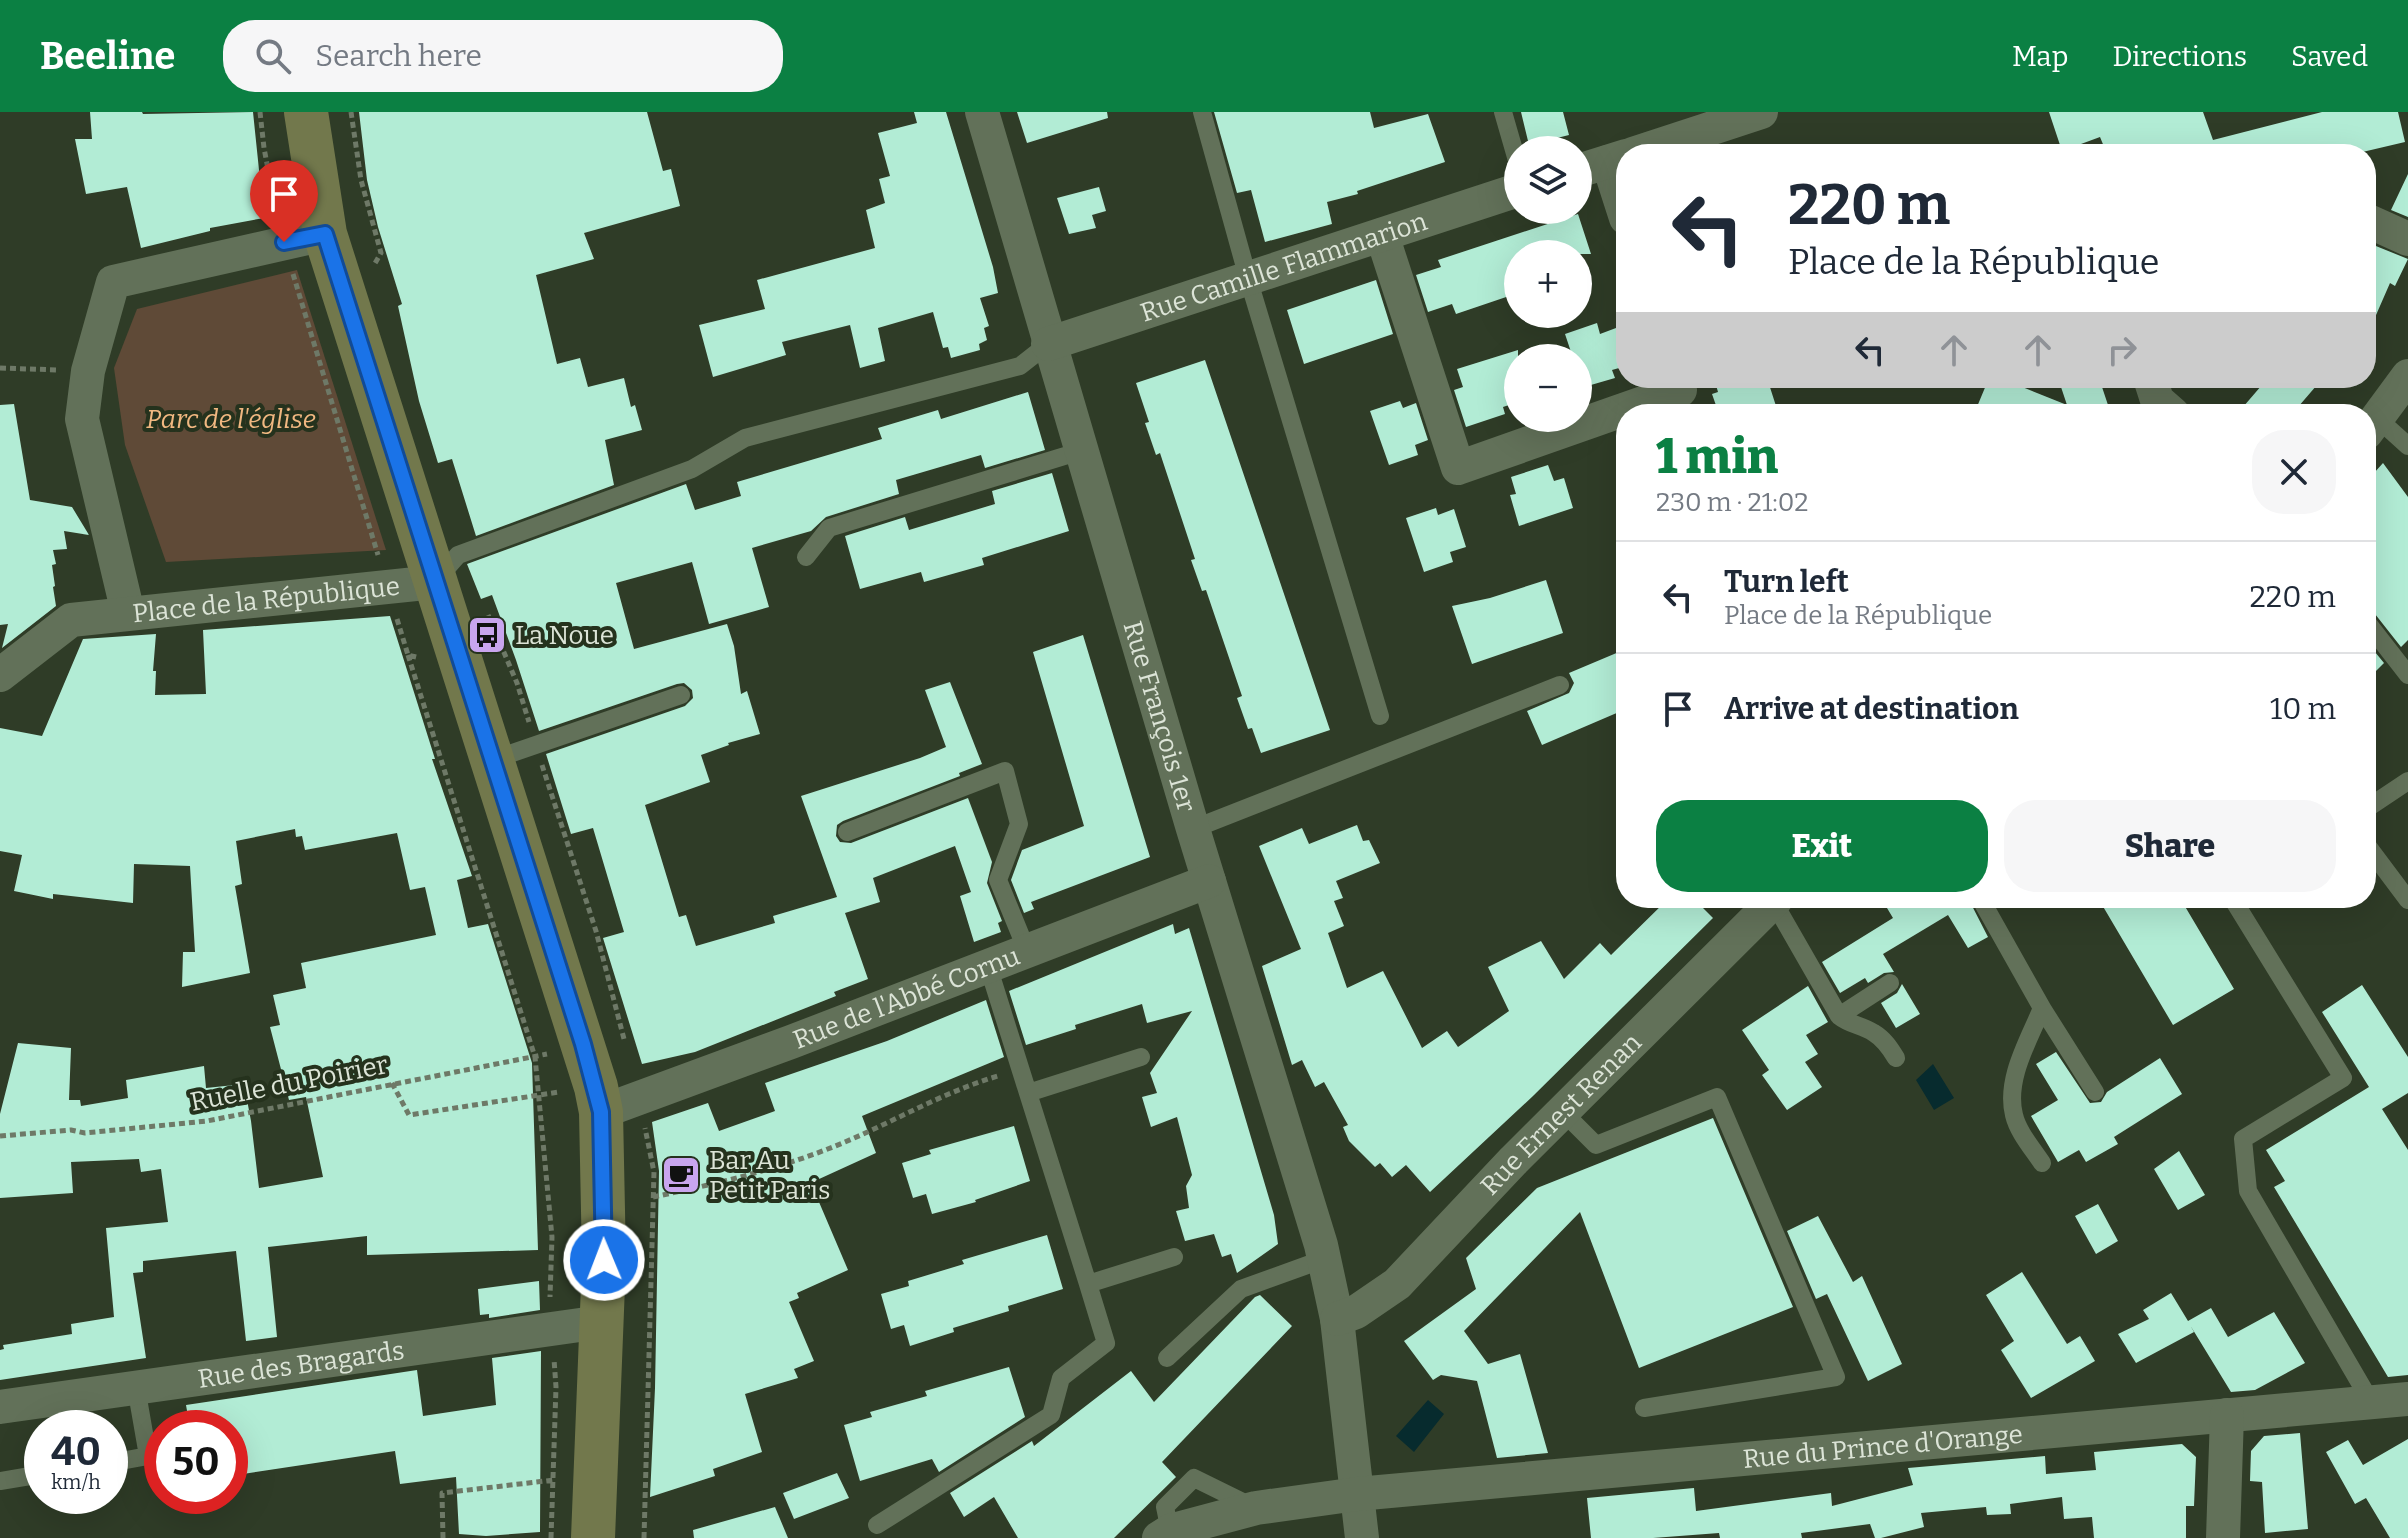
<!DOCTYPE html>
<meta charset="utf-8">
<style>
:root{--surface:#fff;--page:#f6f6f7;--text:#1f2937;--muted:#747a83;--line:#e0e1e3;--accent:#0b8043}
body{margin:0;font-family:Bitter,serif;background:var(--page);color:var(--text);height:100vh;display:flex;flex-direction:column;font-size:30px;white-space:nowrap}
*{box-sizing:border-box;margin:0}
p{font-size:26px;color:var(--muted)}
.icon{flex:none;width:44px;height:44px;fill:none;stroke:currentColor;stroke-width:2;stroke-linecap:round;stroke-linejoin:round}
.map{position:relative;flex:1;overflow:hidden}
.panel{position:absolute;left:1616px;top:292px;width:760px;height:504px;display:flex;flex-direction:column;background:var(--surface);border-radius:32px;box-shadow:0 8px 32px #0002}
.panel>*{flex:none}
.hud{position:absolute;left:1616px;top:32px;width:760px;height:244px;border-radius:32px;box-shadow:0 8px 32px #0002;background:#fff;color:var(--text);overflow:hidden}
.fabs{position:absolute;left:1504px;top:24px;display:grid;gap:16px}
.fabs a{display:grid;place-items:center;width:88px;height:88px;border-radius:50%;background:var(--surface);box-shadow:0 8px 32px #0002;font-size:40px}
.speed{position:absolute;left:24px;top:1298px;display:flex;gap:16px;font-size:40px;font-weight:700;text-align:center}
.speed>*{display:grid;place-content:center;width:104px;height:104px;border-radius:50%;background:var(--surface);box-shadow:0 8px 32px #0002;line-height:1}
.speed small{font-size:20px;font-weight:400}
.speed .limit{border:12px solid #d22;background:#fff;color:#111}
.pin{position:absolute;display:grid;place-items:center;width:68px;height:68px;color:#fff;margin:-82px -34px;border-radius:50% 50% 50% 0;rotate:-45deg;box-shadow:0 0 8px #0007}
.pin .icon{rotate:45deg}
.me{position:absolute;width:88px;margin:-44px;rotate:359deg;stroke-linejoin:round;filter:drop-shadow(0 0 6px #0008)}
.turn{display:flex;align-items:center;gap:28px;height:168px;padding:0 40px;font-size:36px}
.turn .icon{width:104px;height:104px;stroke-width:2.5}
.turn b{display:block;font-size:56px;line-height:68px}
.lanes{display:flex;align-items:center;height:76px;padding:0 40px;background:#0003;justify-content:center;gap:40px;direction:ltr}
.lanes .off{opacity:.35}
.round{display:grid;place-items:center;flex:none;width:84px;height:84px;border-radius:32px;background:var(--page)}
.head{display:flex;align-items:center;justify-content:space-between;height:136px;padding:0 40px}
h1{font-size:48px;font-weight:800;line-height:60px;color:var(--accent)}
.button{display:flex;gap:16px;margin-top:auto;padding:16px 40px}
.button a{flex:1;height:92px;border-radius:32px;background:var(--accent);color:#fff;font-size:32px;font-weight:800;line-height:92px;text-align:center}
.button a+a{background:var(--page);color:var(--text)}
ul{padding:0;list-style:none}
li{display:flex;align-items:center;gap:24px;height:112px;padding:0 40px;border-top:2px solid var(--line)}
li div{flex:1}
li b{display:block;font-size:30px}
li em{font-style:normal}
header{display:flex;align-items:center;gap:48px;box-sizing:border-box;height:112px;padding:0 40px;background:var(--accent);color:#fff}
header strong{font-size:38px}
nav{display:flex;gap:44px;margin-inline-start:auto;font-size:28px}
.search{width:560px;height:72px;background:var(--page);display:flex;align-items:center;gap:20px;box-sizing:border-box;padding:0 28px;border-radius:32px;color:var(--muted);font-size:30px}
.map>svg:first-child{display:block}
</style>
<header>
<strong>Beeline</strong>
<div class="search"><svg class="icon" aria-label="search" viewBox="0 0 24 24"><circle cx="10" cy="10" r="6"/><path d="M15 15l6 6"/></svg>Search here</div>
<nav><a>Map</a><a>Directions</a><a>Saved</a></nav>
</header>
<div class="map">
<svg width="2408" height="1426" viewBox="0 0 2408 1426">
<rect width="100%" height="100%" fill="#2f3c27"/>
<!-- green -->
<path fill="#5f4a37" d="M297 158 386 438 166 450 125 333 114 256 137 197Z"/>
<!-- water -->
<path fill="#072b2e" d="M1933 952 1954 986 1934 998 1916 968Z
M1428 1288 1444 1302 1414 1340 1396 1324Z"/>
<!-- building -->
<path fill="#b2ecd5" d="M90 0H142L143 2 253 0 264 106 210 116V119L141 136 127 75 86 82 75 27H92Z
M359 0H647L663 59 671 57 680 94 584 121 594 147 536 163 557 252 580 246 588 275 624 266 631 295 635 293 642 318 605 328 614 373 476 424 452 347 438 351 419 289 398 194 402 192 378 115 367 68Z
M914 0H946L993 155 998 181 980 186 989 214 984 216 987 228 979 232 980 238 951 246 948 235 943 236 933 200 878 216 885 249 860 256 850 213 782 230 786 243 713 265 699 213 765 197 757 168 875 136 866 98 885 91 879 67 890 64 878 21 917 11Z
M1017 0H1107L1108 6 1027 31Z
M1214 0H1370L1374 16 1428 2 1445 50 1357 79 1358 82 1327 90 1332 112 1265 130 1251 78 1237 81Z
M1521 0H1563L1569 23 1529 33Z
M2049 0H2203L2213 28 2322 0H2398L2405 30 2354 42H2107L2100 25 2062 39Z
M2408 62V105L2391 98Z
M1099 75 1106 99 1092 103 1096 116 1069 122 1057 86Z
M1578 102 1591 142H1518V181L1456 202 1452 192 1428 200 1416 163 1441 155 1438 148Z
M2366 130 2408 147 2395 174 2390 171 2366 226Z
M1376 168 1393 222 1304 252 1287 198Z
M1597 211 1600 222 1616 216 1626 254 1612 258 1615 266 1584 275 1578 256V246H1573L1565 222Z
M1518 238V290L1503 295 1505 302 1466 315 1454 278 1463 275 1457 257Z
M1205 248 1330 618 1261 641 1252 616 1248 617 1237 586 1242 584 1206 478 1202 479 1191 448 1195 447 1160 341 1156 343 1145 311 1149 310 1136 271Z
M1714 266H1767L1776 294 1752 302H1719L1712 282 1718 280Z
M1989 266H2000L2067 293 2058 266H2099L2111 302H1974Z
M2268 266H2323L2292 302H2237Z
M1028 280 1045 338 985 356 981 343 896 368 899 382 826 405 811 419 752 436 769 495 709 512 692 450 616 471 634 537 727 512 734 534 741 582 747 579 760 622 728 631 729 633 701 643 710 670 645 693 679 805 686 803 696 834 775 811 773 804 837 785 801 684 920 646 946 635 925 578 950 570 982 652 959 661 960 664 843 709 837 713 836 724 840 730 851 731 968 686 992 750 987 771 1002 809 998 811 1001 820 974 830 960 784 971 780 955 734 873 766 880 790 845 801 868 867 834 880 836 884 695 940 642 952 603 826 624 820 593 716 571 722 546 642 685 594 693 586 692 578 684 571 677 572 539 619 516 548 492 483 481 487 467 452 686 372 695 398 741 384 737 370 882 327 878 316 938 298 941 307Z
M1400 289 1403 296 1416 291 1428 328 1415 333 1418 343 1389 353 1370 299Z
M14 292 30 388 72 395 89 423 64 419 67 437 53 438 56 452 52 453 55 474 53 475 56 494 2 536 8 512 0 513V293Z
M2383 351 2408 385V528L2401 535 2375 502 2366 497V370Z
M1548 353 1554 369 1564 366 1573 396 1519 414 1510 383 1516 382 1511 365Z
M1052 361 1069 419 982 446 984 453 924 470 921 460 860 477 845 424 905 405 909 418 995 392 992 379Z
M1436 396 1438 403 1454 397 1466 435 1450 440 1453 450 1424 460 1406 406Z
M1546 468 1563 521 1472 552 1452 494 1490 486Z
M390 504 435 647H432L472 764 457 768 468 816 488 812 532 951 538 1138 367 1143V1124L268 1135 277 1225 246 1229 236 1139 143 1149V1160L133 1161 146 1246 0 1268V1238L4 1237 3 1233 72 1222 71 1212 114 1205 106 1116 168 1110 161 1057 141 1060 139 1047 71 1050 73 1081 0 1086V1002L18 931 71 936 69 988H80L81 994 128 986 126 968 204 954 206 976 244 972 251 1009 259 1076 323 1065 306 985 289 988 270 915 280 913 273 883 306 876 301 851 436 823 425 775 410 778 397 721 305 738 302 724 296 725 295 717 236 729 242 772 235 774 250 861 182 875 183 840H195L190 754 134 752 133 791 53 782V787L14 779 22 743 0 739V616L42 624 83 527 156 522 153 559H156L155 583 206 582 203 518Z
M1083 523 1150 745 1031 790 1034 797 1024 801 1011 768 1022 738 1084 714 1033 540Z
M2366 529 2384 551 2366 569Z
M1626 537V597L1542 633 1527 599 1569 581 1574 571 1569 561Z
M1357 713 1363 729 1369 728 1380 751 1336 769 1343 786 1334 789 1344 814 1328 821 1347 876 1383 859 1422 936 1447 919 1458 935 1509 899 1488 855 1541 829 1564 867 1600 831 1611 843 1669 786H1693L1713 806 1533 984 1430 1080 1406 1053 1392 1065 1380 1051 1375 1055 1349 1029 1343 1015 1348 1013 1324 970 1315 975 1302 948 1292 953 1262 854 1301 837 1259 734 1302 716 1309 732Z
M1881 786H1968L1988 825 1968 836 1948 803 1883 842 1894 860 1884 861 1868 871 1865 866 1840 881 1822 850 1893 806Z
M2098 786H2180L2234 877 2173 913Z
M1173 812 1175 822 1189 816 1274 1103 1278 1132 1237 1161 1231 1142 1222 1145 1214 1122 1185 1129 1176 1099 1189 1096 1186 1074 1192 1063 1177 1005 1151 1015 1142 985 1157 981 1150 961 1192 899 1147 911 1142 892 1075 913 1076 917 1026 933 1009 879Z
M1902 872 1920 902 1896 916 1881 891 1897 881Z
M2362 873 2408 945V981L2382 997 2408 1038V1263L2388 1265 2274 1075 2285 1069 2266 1038 2369 975 2322 900Z
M1808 874 1828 910 1806 923 1818 942 1805 950 1822 975 1787 998 1762 963 1769 958 1742 918Z
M986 888 1004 945 862 1004 876 1041 806 1073 816 1083 848 1158 797 1181 799 1186 789 1190 814 1249 794 1257 798 1266 745 1282 762 1340 713 1357 715 1364 650 1385 655 1276 659 1059 652 1010 708 991 719 1019 775 999 765 971 887 929Z
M2056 940 2090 991 2101 990 2107 980 2160 946 2182 982 2114 1025 2118 1032 2086 1050 2079 1038 2058 1050 2031 1004 2058 988 2036 952Z
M1713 1006 1793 1195 1639 1256 1580 1100 1464 1219 1488 1252 1520 1242 1548 1341 1497 1346 1477 1269 1441 1263 1433 1268 1404 1229 1476 1177 1466 1146 1537 1076Z
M1014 1014 1030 1069 975 1088 976 1090 932 1102 926 1082 913 1086 902 1051 931 1042 929 1038Z
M2179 1039 2205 1083 2178 1098 2154 1057Z
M2098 1092 2118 1129 2096 1142 2075 1104Z
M1818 1104 1853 1170 1862 1164 1902 1252 1868 1269 1827 1182 1816 1187 1787 1119Z
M1047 1123 1063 1177 1008 1194 1009 1199 953 1216 954 1220 910 1234 904 1213 891 1217 881 1182 909 1174 908 1169 964 1152 962 1148Z
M2022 1160 2067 1232 2080 1224 2095 1249 2031 1286 2001 1238 2014 1229 1986 1183Z
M539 1169 540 1198 489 1206V1202L480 1203 478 1177Z
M2171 1181 2188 1209 2211 1196 2228 1225 2274 1200 2305 1251 2255 1278 2231 1280 2190 1213 2194 1220 2136 1251 2118 1222 2149 1207 2143 1198Z
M1260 1183 1292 1214 1162 1350 1176 1365 1114 1426H1018L994 1385 964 1405 950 1381 1032 1329 1034 1334 1131 1259 1154 1290 1255 1185Z
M541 1239 540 1420 486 1424 459 1422 456 1365 400 1372 395 1339 230 1364V1316H190L186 1293 417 1258 423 1304 496 1293 492 1246Z
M1009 1255 1025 1305 939 1360 932 1347 860 1369 844 1313 872 1305 870 1300 927 1284 925 1279Z
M2300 1321 2308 1417 2265 1421 2262 1370 2250 1369 2251 1339 2264 1324Z
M2408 1327V1426H2390L2366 1386 2355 1392 2326 1340 2348 1328 2363 1353Z
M2182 1332 2196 1345 2194 1394H2186V1426H2094L2092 1405 2064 1407 2062 1385 2010 1392 2011 1402 1987 1403 1986 1395 1921 1401 1924 1415 1881 1426H1875L1870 1412 1801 1421 1802 1426H1720L1719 1421 1653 1426H1591L1587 1386 1694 1376 1696 1399 1831 1381 1832 1394 1913 1373 1908 1356 2045 1344 2046 1362 2096 1358 2094 1340Z
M837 1361 849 1386 794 1407 783 1381Z
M775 1395 788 1426H694L693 1418Z"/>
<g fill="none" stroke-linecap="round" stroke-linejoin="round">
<!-- path -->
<path stroke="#6e7967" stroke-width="5" stroke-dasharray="6 4" stroke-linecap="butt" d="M260 0 264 36 272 78
M351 0 361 68 381 141 374 153
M277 102 272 78 280 72
M293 162 378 443
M0 256 59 258
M488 503 517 571 529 610
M397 507 408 543 420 546
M408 543 535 945 552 1125 550 1185
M542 653 596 819 624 927
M392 971 409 1003 559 980
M0 1024 71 1018 85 1021 207 1009 547 942
M653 1085C721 1071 788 1055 852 1027 900 1006 947 979 998 964
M443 1426 442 1381 554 1368
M551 1426 556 1275 554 1247
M644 1426 654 1060 645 1016"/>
<!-- service -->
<path stroke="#627159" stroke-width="18" d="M1202 0 1248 166 1380 604
M1503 0 1518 52
M2377 306 2408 334
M806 445 829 416 1081 339
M437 467 458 443 692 357 745 326 1020 254 1048 232
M2366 509 2408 563
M492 648 681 583
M2366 697 2408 669
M1193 717 1560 573
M847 720 1005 659 1019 712 998 768 1027 839
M2366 732 2408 788
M1980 786 2042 896C2029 928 2005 967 2014 1003 2018 1020 2032 1036 2042 1051
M2232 786 2343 966 2243 1027 2248 1079 2371 1290
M1773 789 1839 904 1890 871
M988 854 1088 1172 1174 1145
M2042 896 2095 980
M1839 904C1850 913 1862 913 1874 921 1884 927 1890 936 1896 946
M1028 981 1141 945
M1562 999 1596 1033 1717 985 1836 1265 1644 1296
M1167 1246 1241 1177 1324 1147
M110 1351 148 1344 136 1275
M0 1369 42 1362
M877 1413 1051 1303 1061 1266 1106 1231 1088 1172
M1170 1419 1165 1395 1194 1366 1253 1395"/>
<!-- minor -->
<g stroke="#627159" stroke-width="34">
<path id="s1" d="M982 0 1193 717 1321 1133 1337 1207 1362 1426"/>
<path d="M1633 42 1761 0"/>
<path d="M1608 50 1626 106"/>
<path d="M1578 59 1626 44"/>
<path d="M2366 108 2408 127"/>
<path d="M1382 123 1458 356 1680 278 1676 266"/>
<path id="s2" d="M1048 232 1518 78"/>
<path d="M2150 266 2157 288 2173 302"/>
<path d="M2366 321 2408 264"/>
<path d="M128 501 82 307 88 259 113 170 325 122"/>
<path id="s3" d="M0 563 71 508 435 470"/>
<path id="s4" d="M601 1000 791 930 1209 769"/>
<path id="s5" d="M1337 1207 1356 1200 1397 1172 1514 1048 1777 786"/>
<path id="s6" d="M0 1295 601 1210"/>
<path id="s7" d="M1159 1426 1170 1419 1256 1396 1357 1382 2408 1287"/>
<path d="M2223 1426 2227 1303"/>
</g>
<!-- secondary -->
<path stroke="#72784c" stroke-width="44" d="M306 0 325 122 596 975 601 1000 604 1148 593 1426"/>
</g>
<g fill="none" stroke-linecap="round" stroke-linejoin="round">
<!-- route casing -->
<g stroke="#114b97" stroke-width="20">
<path id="route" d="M284 130 325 122 583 932 601 1000 604 1148"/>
</g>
<!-- route -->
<use href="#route" stroke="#1a73e8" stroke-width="14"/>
</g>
<!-- icons -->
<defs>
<g id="bus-square" transform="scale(2)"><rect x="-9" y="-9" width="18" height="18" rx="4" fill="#c9a5ee" stroke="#25321d"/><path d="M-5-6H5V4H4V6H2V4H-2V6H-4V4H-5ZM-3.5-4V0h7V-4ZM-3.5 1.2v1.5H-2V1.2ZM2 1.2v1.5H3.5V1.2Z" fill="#111"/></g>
<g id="cafe-square" transform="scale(2)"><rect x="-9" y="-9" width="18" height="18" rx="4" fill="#c9a5ee" stroke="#25321d"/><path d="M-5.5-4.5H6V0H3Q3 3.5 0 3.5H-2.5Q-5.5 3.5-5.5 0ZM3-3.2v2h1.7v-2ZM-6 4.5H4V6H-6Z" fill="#111"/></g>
</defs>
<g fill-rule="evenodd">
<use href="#bus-square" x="487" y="523"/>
<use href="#cafe-square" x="681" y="1063"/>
</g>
<g text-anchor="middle" stroke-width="8" stroke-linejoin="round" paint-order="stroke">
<!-- street labels -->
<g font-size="26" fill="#dce4d7" stroke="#25321d">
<text dy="9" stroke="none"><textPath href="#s2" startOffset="248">Rue Camille Flammarion</textPath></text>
<text dy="9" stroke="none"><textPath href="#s3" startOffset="286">Place de la République</textPath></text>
<text dy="9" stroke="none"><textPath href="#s1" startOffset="630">Rue François 1er</textPath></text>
<text dy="9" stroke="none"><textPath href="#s4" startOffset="326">Rue de l'Abbé Cornu</textPath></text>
<text transform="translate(289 971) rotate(-11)" y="9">Ruelle du Poirier</text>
<text dy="9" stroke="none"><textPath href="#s5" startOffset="306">Rue Ernest Renan</textPath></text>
<text dy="9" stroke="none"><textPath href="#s6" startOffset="304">Rue des Bragards</textPath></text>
<text dy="9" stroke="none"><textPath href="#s7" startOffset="732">Rue du Prince d'Orange</textPath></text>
</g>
<!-- park labels -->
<g font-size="26" font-style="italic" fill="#f1b881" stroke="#25321d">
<text x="231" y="316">Parc de l'église</text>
</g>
<!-- poi labels -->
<g font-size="26" fill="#dce4d7" stroke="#25321d" text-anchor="start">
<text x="515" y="532">La Noue</text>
<text x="709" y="1057">Bar Au<tspan x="709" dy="30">Petit Paris</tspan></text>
</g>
</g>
</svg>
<div class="fabs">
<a><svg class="icon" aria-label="layers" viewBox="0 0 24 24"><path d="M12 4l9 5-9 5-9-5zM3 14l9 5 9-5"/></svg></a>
<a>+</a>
<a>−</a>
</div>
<div class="speed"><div>40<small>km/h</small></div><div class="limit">50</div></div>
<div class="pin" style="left:284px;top:130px;background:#d93025"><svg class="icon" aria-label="arrive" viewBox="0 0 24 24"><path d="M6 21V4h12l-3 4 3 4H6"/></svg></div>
<svg class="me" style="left:604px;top:1148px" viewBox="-20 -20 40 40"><circle r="17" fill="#1a73e8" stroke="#fff" stroke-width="3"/><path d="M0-11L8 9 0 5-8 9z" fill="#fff"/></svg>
<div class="hud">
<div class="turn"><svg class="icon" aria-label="left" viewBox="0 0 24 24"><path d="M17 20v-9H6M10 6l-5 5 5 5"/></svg><div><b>220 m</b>Place de la République</div></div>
<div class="lanes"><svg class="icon" aria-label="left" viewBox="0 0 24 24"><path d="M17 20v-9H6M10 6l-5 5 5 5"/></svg><svg class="icon off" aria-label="ahead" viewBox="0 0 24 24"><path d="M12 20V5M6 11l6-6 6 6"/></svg><svg class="icon off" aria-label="ahead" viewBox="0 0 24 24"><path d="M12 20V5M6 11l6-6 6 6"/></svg><svg class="icon off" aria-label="right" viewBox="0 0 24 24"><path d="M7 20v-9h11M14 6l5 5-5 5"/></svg></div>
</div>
<section class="panel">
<div class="head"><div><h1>1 min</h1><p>230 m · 21:02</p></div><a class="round"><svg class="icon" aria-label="close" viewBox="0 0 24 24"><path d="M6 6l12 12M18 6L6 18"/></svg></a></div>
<ul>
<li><svg class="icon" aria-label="left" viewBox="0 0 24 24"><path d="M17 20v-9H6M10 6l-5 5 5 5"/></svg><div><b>Turn left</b><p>Place de la République</p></div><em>220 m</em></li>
<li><svg class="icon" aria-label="arrive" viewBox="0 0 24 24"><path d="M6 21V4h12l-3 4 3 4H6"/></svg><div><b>Arrive at destination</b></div><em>10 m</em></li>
</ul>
<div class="button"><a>Exit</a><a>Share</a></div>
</section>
</div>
